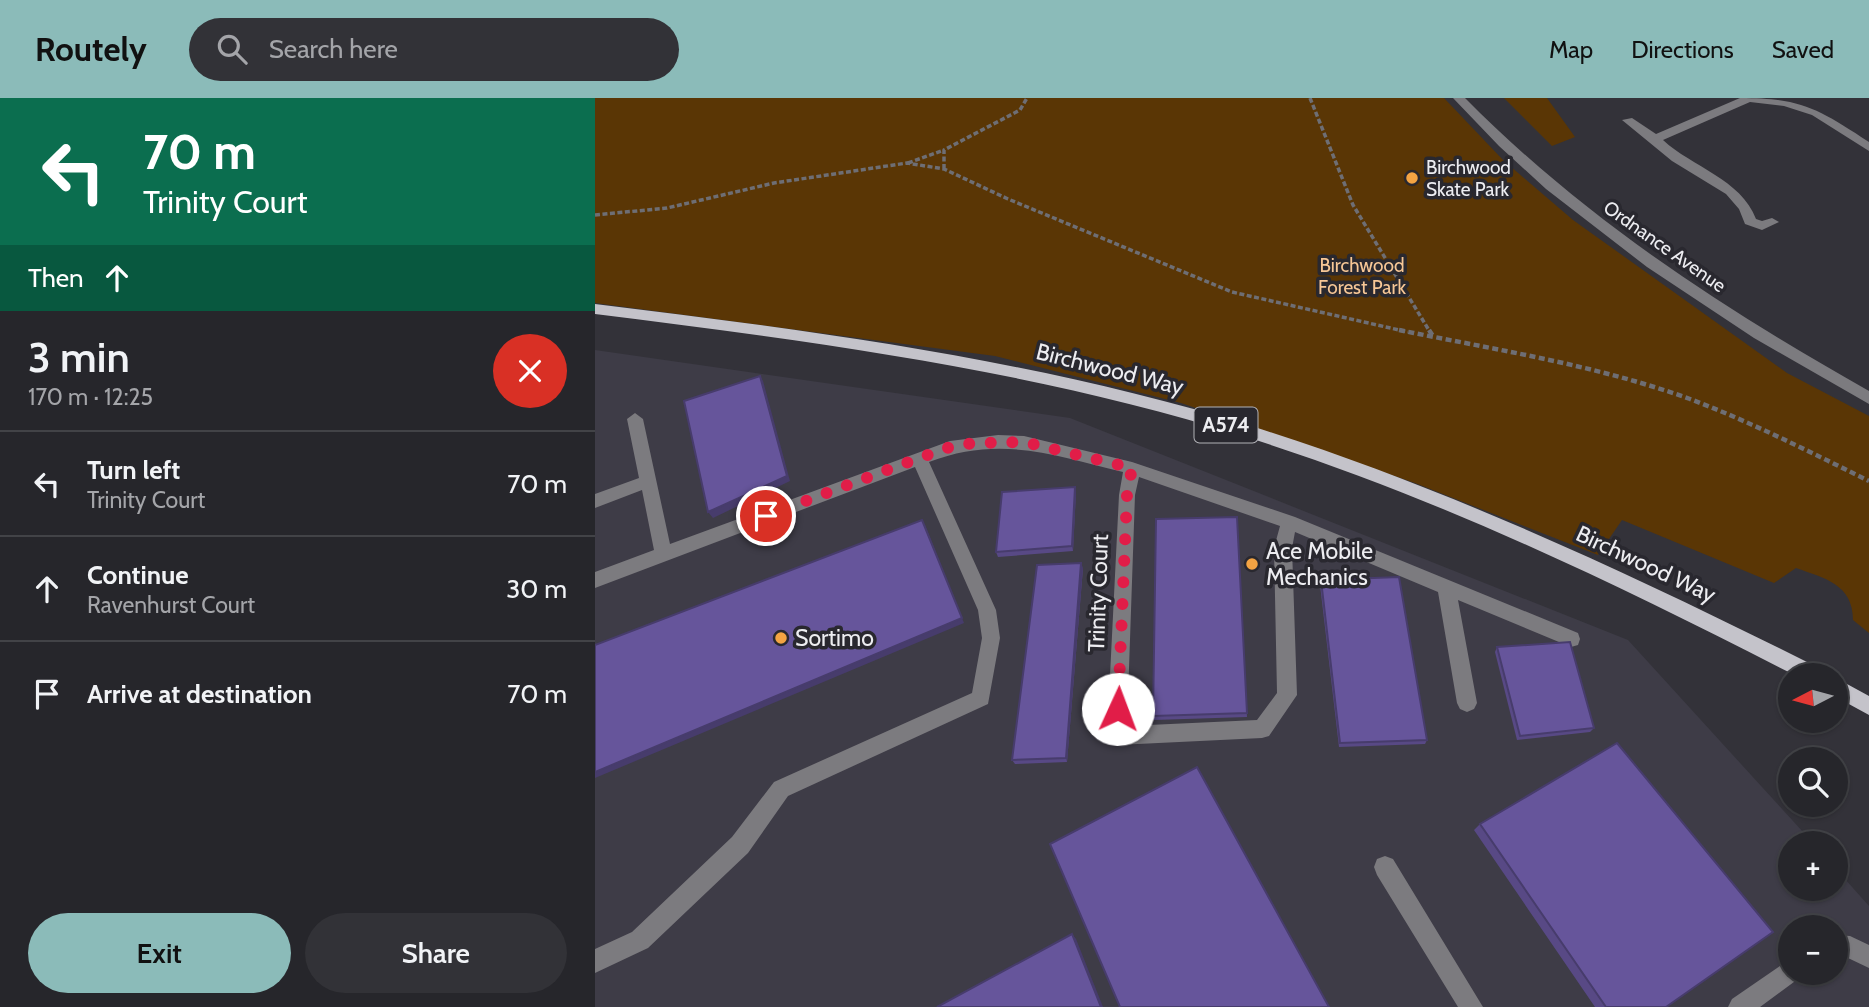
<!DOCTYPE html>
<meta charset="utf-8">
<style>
:root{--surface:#26262b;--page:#323237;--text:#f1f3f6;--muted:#a4a5a9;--line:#424347;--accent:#8bbbb9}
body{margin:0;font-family:Cabin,sans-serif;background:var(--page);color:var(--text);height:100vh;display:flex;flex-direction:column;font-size:26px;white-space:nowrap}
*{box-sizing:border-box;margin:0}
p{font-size:23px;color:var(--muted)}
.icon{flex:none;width:38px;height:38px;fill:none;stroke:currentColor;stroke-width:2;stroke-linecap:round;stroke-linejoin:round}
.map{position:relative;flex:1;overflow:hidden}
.drawer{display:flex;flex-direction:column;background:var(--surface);width:595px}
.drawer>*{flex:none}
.guide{background:#0b6e4f;color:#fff;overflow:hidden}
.needle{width:46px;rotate:264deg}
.fabs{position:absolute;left:1183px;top:565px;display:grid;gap:14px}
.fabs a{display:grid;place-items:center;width:70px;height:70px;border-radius:50%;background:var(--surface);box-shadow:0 2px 5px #0004,0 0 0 2px var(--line);font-size:35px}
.pin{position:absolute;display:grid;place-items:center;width:60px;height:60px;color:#fff;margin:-30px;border:4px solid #fff;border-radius:50%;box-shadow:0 2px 7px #0007}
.me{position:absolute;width:77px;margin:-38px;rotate:2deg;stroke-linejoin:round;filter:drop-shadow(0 0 5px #0008)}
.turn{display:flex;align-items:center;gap:24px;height:147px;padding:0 28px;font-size:32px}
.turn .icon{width:91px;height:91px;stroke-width:2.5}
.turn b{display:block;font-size:49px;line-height:60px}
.then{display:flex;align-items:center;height:66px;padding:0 28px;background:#0003;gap:14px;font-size:26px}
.round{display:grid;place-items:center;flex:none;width:74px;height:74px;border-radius:37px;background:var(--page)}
.headline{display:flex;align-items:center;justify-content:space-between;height:119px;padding:0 28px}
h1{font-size:42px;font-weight:600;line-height:52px}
.cta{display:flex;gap:14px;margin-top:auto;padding:14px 28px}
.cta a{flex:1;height:80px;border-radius:42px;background:var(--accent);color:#111;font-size:28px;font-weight:600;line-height:80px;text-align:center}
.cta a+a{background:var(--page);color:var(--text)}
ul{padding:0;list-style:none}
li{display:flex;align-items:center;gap:21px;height:105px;padding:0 28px;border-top:2px solid var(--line)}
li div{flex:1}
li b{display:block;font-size:26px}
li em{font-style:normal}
header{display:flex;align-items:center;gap:42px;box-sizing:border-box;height:98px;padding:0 35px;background:var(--accent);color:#111}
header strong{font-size:33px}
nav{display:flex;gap:38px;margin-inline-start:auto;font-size:24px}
.search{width:490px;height:63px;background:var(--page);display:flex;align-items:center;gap:18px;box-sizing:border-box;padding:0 24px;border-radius:38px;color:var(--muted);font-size:26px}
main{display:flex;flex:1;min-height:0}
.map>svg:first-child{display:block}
</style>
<header>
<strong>Routely</strong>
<div class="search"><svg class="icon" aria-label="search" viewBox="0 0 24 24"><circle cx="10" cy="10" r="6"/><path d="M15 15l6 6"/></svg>Search here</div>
<nav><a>Map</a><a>Directions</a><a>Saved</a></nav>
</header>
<main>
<section class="drawer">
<div class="guide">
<div class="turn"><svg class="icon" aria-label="left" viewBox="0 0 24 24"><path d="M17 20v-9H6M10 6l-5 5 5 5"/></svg><div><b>70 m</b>Trinity Court</div></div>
<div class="then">Then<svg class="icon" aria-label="ahead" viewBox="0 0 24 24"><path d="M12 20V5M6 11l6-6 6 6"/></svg></div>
</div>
<div class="headline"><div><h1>3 min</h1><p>170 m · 12:25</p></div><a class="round" style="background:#d93025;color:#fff"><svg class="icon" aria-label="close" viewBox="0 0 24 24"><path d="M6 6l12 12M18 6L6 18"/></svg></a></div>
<ul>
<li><svg class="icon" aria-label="left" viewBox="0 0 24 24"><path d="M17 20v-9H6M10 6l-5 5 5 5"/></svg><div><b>Turn left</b><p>Trinity Court</p></div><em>70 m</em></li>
<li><svg class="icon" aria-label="ahead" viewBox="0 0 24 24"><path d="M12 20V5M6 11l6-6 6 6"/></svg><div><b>Continue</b><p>Ravenhurst Court</p></div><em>30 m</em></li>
<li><svg class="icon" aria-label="arrive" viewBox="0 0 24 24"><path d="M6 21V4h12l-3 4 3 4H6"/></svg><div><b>Arrive at destination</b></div><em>70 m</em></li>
</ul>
<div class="cta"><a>Exit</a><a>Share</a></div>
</section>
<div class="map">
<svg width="1274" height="909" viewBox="0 0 1274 909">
<rect width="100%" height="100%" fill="#333239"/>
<!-- built -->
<path fill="#3e3c47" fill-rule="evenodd" d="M0 252 475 320 1033 542 1218 745 1195 746V791H1241V771L1274 808V909H0ZM1195 830H1241V875H1195Z"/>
<!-- green -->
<path fill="#5a3605" d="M0 0H849L908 62 978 122 1192 275 1274 318V535L1258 522C1258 486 1229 480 1201 470L1179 485 1027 422 1003 457 820 385 586 305 400 258 0 205Z
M909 0H952L980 39 957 48Z"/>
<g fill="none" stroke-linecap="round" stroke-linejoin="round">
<!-- path-far1 -->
<path stroke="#6e6e74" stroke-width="3.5" stroke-dasharray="5 2.5" stroke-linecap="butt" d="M715 0 758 107 835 234
M313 65 349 52
M349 71V52L425 12 432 0
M0 117 72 110 179 85 312 65 349 71 413 101 637 194 813 234"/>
<!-- path -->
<path stroke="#6e6e74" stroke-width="4.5" stroke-dasharray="6 3.5" stroke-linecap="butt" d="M804 232C902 252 1001 267 1095 301 1156 324 1215 354 1274 383
M834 232 838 238"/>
<!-- minor -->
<path fill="#7c7b7f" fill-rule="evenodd" d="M858 0H870C991 122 1126 209 1274 293V306L1159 240 1052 169 951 91 904 48Z
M1145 0C1207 0 1223 11 1274 44V53L1217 17 1189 8 1155 4 1068 42C1097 69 1146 81 1161 121L1167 123 1177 120 1184 124 1167 132 1150 126 1144 111 1131 96 1077 63 1027 22 1037 20 1061 36Z
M40 315 48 321 75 446 355 343 403 337 429 338 537 364 700 419 983 535 985 541 983 547 976 549 863 502 882 605 879 611 872 614 865 611 862 605 843 494 700 434 697 450 702 597 674 638 667 640 522 647 515 645 512 638 524 397 528 374C458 357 405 337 334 364L401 512 405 540 393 606 193 698 153 755 53 850 0 875V851L37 834 137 739 179 684 377 595 387 540 383 512 320 369 0 490V474L59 452 47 392 0 410V396L44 380 32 321ZM544 379 685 428 679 450 682 595 662 622 532 628 540 397Z
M790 758 798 761 888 909H863L782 777 779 769 782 761Z
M1241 837 1255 838 1274 847V870L1253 860 1241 859Z
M1195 861V875H1206L1203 881 1165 909H1133L1137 901Z"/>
<!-- major -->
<path fill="#c4c3ca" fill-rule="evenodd" d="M0 206C221 233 443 262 656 328 854 390 1042 479 1228 572L1230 578H1201C1022 486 840 398 648 338 437 272 218 243 0 216Z
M1241 580 1274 598V617L1241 599Z"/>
</g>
<!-- wall -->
<path fill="#584985" d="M481 394 478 453 403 459 401 454Z
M642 419 652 619 559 622 558 618Z
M488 470 472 664 420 666 417 662Z
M726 482 832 642 830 646 744 649 725 487Z
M902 549 999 630 995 634 922 642 900 554Z
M885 726 1071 909H1000L879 732Z"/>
<!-- shaded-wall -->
<path fill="#473c6c" d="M165 278 168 283 195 383 118 420 113 414Z
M480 389 481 394 478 453 477 448Z
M330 427 369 525 0 680V674Z
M486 465 488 470 472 664 471 660Z
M477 836 481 841 508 909H506Z"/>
<!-- building -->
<path fill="#66559b" stroke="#473c6c" stroke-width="2" d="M165 278 192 378 113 414 89 303Z
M480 389 477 448 401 454 407 394Z
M642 419 652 615 558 618 561 421Z
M327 422 367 520 0 674V547Z
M486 465 471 660 417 662 442 467Z
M804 479 832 642 745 645 726 482Z
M975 544 999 630 925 638 902 549Z
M1022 645 1178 834 1071 909H1011L885 726Z
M602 669 734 909H525L455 746Z
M477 836 506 909H342Z"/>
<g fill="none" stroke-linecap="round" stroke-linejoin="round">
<!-- route -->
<path stroke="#e11d48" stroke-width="12" stroke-dasharray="0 21.6" d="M171 418 324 360 355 349 379 345 429 344 537 370 532 397 523 611"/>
</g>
<!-- markers -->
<g fill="#f4a443" stroke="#29282f" stroke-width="2.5">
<circle cx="817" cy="80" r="7"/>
<circle cx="657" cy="466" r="7"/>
<circle cx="186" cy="540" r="7"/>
</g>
<g text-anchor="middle" stroke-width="7" stroke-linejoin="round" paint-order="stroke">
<!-- far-poi labels -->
<g font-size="19" fill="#ededf1" stroke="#29282f" text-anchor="start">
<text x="831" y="76">Birchwood<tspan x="831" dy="22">Skate Park</tspan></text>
</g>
<!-- far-street labels -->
<g font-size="19" fill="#ededf1" stroke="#29282f">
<text transform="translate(1070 148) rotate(35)" y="7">Ordnance Avenue</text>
</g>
<!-- far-park labels -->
<g font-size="19" fill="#f7c796" stroke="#29282f">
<text x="767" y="174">Birchwood<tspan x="767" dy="22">Forest Park</tspan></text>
</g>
<!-- shield labels -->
<rect fill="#29282f" stroke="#b2b2b7" stroke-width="2" x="599.5" y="309.5" width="63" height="35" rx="5"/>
<g font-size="21" font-weight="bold" fill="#ededf1">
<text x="631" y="334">A574</text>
</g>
<!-- street labels -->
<g font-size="23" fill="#ededf1" stroke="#29282f">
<text transform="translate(515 271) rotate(14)" y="8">Birchwood Way</text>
<text transform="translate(1051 466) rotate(25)" y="8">Birchwood Way</text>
<text transform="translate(503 495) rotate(-88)" y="8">Trinity Court</text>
</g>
<!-- poi labels -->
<g font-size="23" fill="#ededf1" stroke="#29282f" text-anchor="start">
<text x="671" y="461">Ace Mobile<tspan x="671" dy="26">Mechanics</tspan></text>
<text x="200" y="548">Sortimo</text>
</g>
</g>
</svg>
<div class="fabs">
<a><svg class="needle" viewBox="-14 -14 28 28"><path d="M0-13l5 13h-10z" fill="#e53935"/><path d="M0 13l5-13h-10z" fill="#a4a5a9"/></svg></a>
<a><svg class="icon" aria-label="search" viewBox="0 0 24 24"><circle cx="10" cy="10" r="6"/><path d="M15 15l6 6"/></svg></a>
<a>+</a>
<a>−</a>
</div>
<div class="pin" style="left:171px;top:418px;background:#d93025"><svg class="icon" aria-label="arrive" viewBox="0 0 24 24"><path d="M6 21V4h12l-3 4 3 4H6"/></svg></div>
<svg class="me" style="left:523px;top:611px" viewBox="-20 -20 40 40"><circle r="19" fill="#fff"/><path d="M0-13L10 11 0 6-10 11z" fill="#e11d48"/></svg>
</div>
</main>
